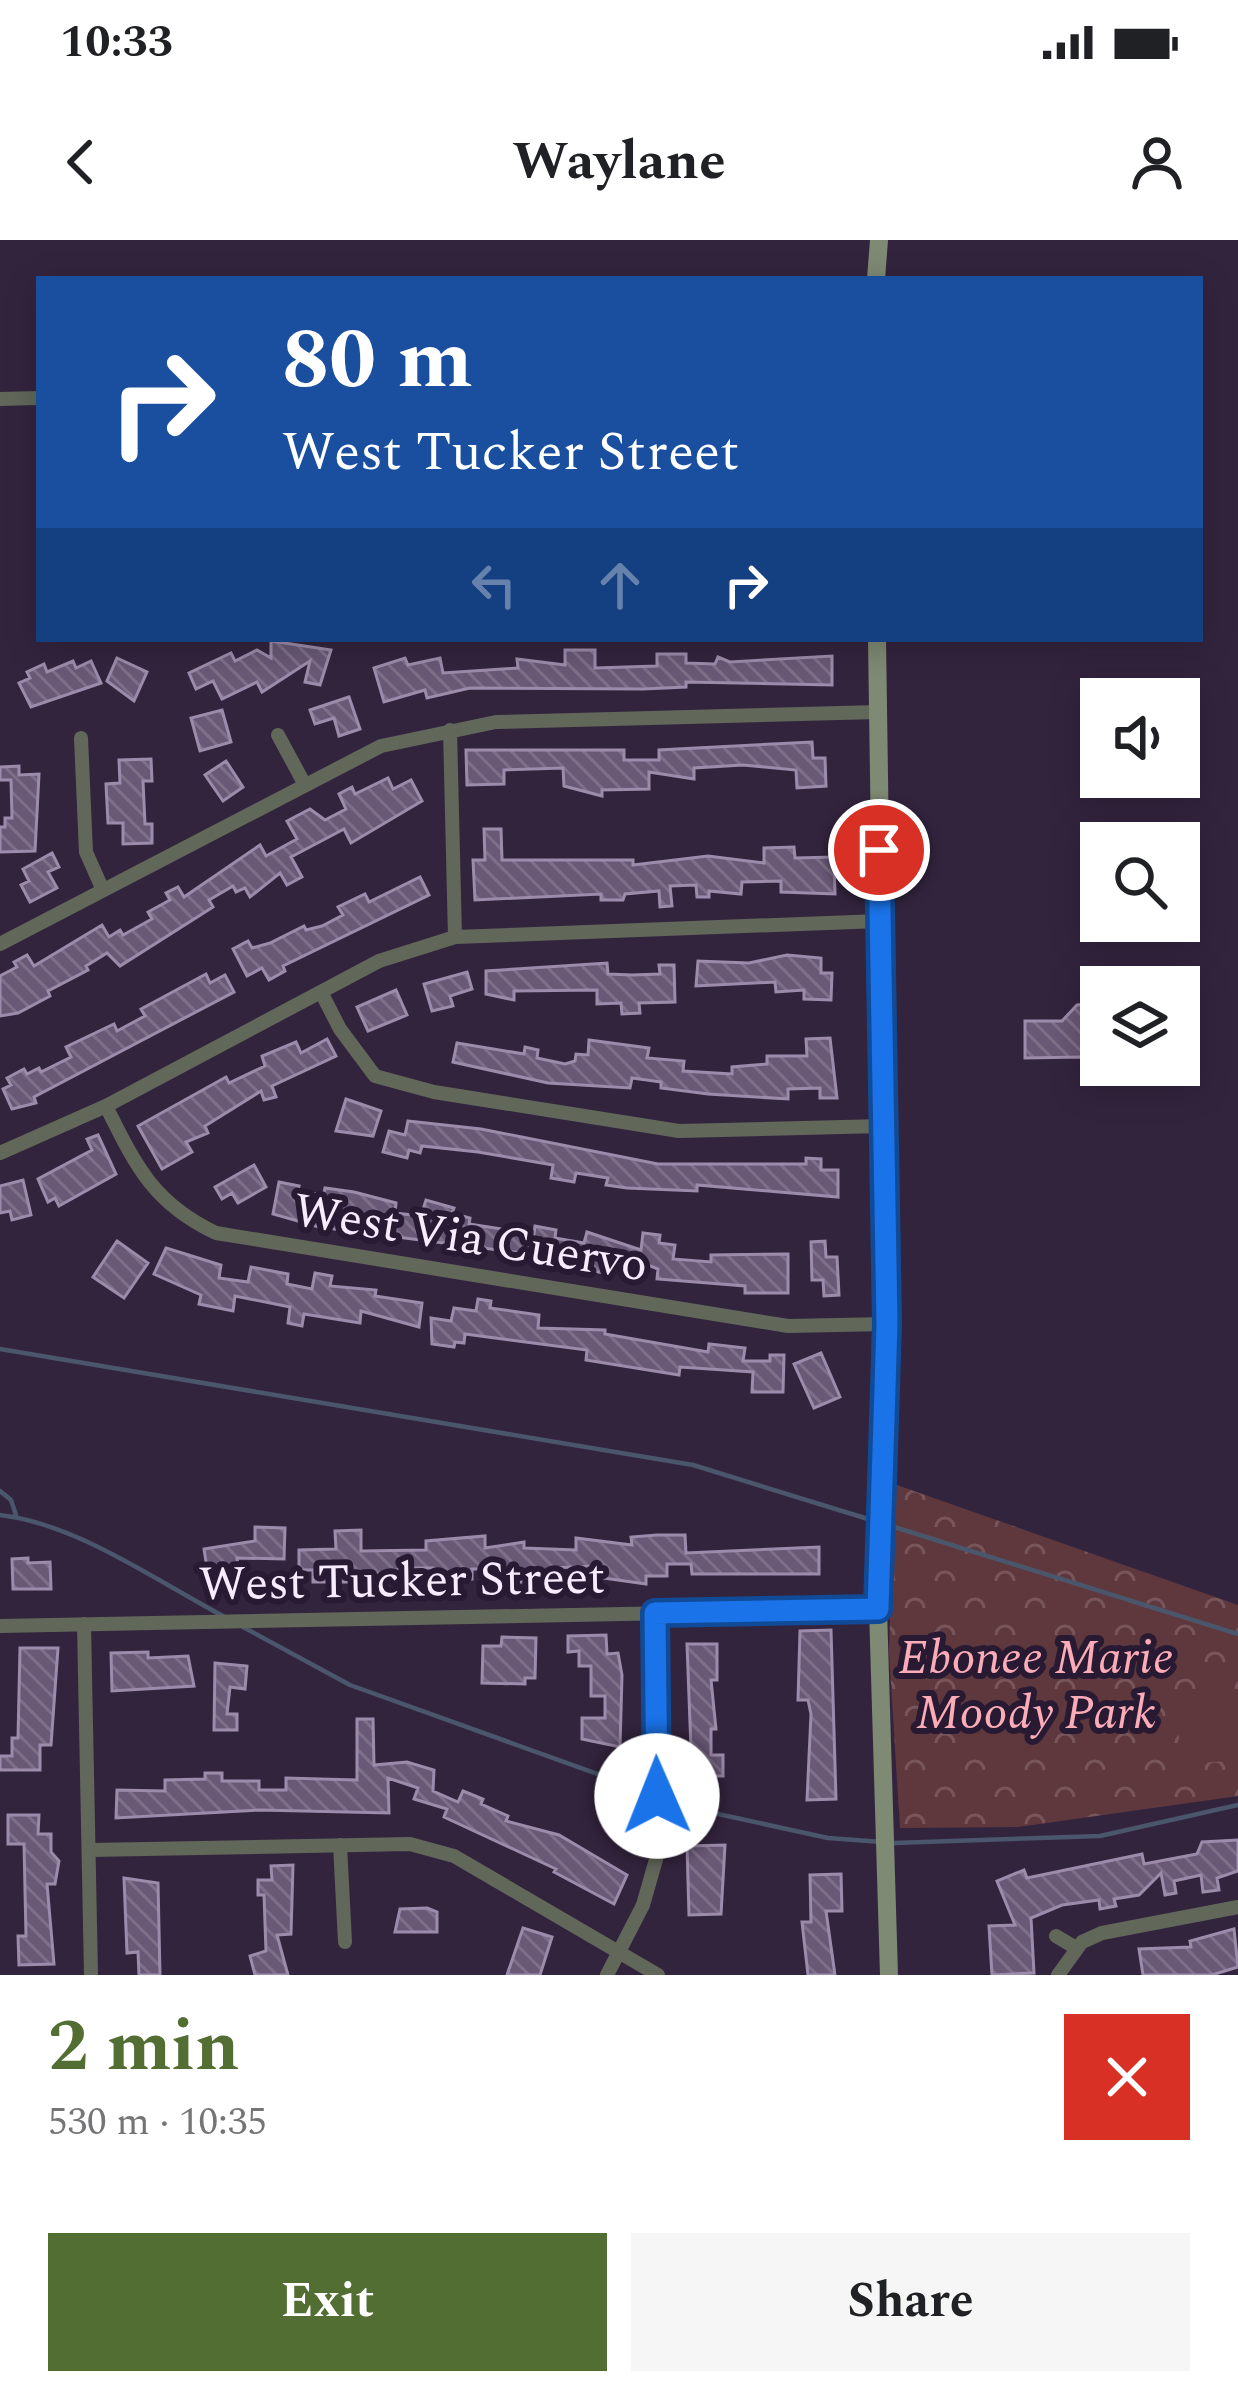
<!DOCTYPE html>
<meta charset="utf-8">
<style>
:root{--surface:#fff;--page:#f6f6f6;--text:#202124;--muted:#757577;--accent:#526e32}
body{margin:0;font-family:Spectral,serif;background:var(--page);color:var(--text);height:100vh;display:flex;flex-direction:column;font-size:45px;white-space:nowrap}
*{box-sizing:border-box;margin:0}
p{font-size:39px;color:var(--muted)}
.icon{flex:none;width:66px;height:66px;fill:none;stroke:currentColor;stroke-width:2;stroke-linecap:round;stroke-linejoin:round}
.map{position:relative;height:1735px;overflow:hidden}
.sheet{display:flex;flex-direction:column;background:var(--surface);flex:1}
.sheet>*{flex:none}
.hud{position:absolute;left:36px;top:36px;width:1167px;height:366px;border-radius:0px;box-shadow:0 6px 30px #0003;background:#1a4fa0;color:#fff;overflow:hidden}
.fabs{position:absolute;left:1080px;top:438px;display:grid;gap:24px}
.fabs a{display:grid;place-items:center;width:120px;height:120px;border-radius:0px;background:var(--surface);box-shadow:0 6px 30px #0003;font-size:60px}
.pin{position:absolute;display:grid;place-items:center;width:102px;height:102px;color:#fff;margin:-51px;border:6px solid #fff;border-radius:50%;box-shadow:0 3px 12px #0007}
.me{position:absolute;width:132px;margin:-66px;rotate:359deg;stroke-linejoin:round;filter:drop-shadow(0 0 9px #0008)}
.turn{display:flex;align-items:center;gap:42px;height:252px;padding:0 48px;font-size:54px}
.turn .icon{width:156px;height:156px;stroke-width:2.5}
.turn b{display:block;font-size:84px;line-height:102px}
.lanes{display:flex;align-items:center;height:114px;padding:0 48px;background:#0003;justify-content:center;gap:60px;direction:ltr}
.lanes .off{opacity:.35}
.round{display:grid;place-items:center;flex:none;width:126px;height:126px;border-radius:0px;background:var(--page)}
.head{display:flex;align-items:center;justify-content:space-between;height:204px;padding:0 48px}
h1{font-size:72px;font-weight:700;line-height:90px;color:var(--accent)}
.action{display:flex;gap:24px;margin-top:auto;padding:24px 48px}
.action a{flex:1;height:138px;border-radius:0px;background:var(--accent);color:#fff;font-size:48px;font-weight:700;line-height:138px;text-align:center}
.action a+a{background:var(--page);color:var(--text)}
.status{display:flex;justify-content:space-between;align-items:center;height:84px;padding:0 60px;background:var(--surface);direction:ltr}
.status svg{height:33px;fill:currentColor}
header{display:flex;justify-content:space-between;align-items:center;height:156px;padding:0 48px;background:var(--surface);font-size:54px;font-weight:700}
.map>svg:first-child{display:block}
</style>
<div class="status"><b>10:33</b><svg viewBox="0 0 49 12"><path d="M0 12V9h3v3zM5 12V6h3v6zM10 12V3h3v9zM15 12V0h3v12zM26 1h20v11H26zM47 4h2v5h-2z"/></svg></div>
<header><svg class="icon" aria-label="back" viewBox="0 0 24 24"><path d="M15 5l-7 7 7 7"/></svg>Waylane<svg class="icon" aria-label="person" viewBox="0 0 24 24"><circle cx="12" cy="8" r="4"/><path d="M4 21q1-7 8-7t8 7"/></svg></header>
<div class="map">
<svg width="1238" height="1735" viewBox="0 0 1238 1735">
<defs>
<pattern id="park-crowns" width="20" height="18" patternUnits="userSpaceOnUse" patternTransform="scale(3)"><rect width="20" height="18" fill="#5f383e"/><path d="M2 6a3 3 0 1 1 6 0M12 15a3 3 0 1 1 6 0" fill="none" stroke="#77555b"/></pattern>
<pattern id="building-back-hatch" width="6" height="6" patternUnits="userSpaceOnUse" patternTransform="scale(3)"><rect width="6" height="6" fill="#695876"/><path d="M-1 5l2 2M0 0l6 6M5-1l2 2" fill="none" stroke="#7f708a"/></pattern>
</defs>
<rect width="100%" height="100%" fill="#33243e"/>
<!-- park -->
<path fill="url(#park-crowns)" d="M894 1244 1238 1365V1556L1018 1587 900 1588 889 1412Z"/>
<!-- garden -->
<path fill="#5f383e" d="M1208 1446 1238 1450V1520L1188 1524C1174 1490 1168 1464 1208 1446Z
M1026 1463V1522L990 1523 989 1464Z"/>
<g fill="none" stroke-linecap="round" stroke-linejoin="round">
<!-- stream -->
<path stroke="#4a566b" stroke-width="4.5" d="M0 1109 693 1225 868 1279
M0 1251 11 1260 16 1275
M0 1275C77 1284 155 1340 223 1376
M894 1287 1238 1394
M243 1387 350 1445 695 1569 828 1598 882 1602
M894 1603 1100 1596 1238 1565"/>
</g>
<!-- building -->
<path fill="url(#building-back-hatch)" stroke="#9d8bab" stroke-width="3" d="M271 401 331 410 320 445 305 442 310 421 262 452 257 442 222 459 213 441 196 449 189 433 231 413 235 421 257 410 271 418Z
M565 410H595V428L657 426V414H686V423L715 424 718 417 730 422 832 416V445L686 442V447L643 449 470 448 427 458 425 450 384 462 374 428 405 418 408 425 440 418 443 433 518 428 517 419 565 425Z
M117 418 147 432 134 461 107 441Z
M73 421 76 428 91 421 101 443 31 467 19 443 30 438 27 432 44 424 47 432Z
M349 457 360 489 339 496 334 478 315 484 310 470Z
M222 470 231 502 200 511 191 478Z
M812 502 813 518H825L826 546 797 548 796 530 743 525 694 528V539L649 532V549L602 550V556L564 546 563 528 504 530V544L467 545 466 510H624V520H659V510Z
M151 519 152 541H143L145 584H152V603L123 604V583H108L106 544 120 543 119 520Z
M226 521 243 547 223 561 205 535Z
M19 526V535L39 534 35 611 0 612V587H5V578H12L11 540H0V527Z
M388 538 393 549 411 540 422 561 351 603 344 589 291 617 302 637 287 645 280 633 250 657 245 648 236 652 233 646 209 660 213 667 120 726 107 713 86 726 88 730 48 751 50 756 18 773 0 776V736L17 727 14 722 27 715 34 726 102 685 109 697 120 690 123 695 152 679 148 672 170 660 166 653 178 647 184 657 260 605 266 616 297 599 287 581 310 569 325 580 346 569 339 554 352 547 355 554Z
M484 589H501L502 620H633V625L708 616 764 623V608L794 607 795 618 834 617 835 654 781 652V641L742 642 741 654 709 651V657H697L696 645 670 646 672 666 660 667 659 651 625 654 623 660H601V654L475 660 473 620H485Z
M52 613 59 627 48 632 57 648 30 662 21 645 29 641 23 629Z
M420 637 429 655 283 726 285 731 269 740 262 728 247 736 233 709 248 701 252 708 270 703 304 686 306 690 322 686 343 675 338 667 365 654 369 662Z
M787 715 821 718V733H832L831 760 804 759V750L776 752 775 742 696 746 698 721 749 723Z
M607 723 608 734 632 735 660 734 659 725H674L675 762 639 763 640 773 622 774 621 763 597 764V750L514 751V760L486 754V731Z
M467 732 472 749 450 756 453 766 432 771 424 744Z
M206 734 210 743 225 735 234 752 34 857 36 863 12 869 3 849 11 845 7 838 24 829 27 834 39 828 41 832 71 817 66 807 114 784 117 791 145 776 141 769Z
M396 750 407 775 368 791 357 767Z
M1101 763V835L1082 817 1025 818V781H1062L1077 765Z
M830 798 837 858H820V848L788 849V859L708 854 661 848V842L632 838 630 848 548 843 453 822 457 803 524 814 525 807 538 810 537 818 565 824 575 821 576 814 588 815 589 800 649 808 647 818 684 821 683 831 732 834V827L767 824V816H807L806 799Z
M327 799 336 816 272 846 276 857 264 860 261 851 205 886 208 893 186 902 192 912 162 929 138 886 226 837 229 843 265 826 262 816 296 802 301 813Z
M346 859 381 871 373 896 336 891Z
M408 881 481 889 658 924H806V918L821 919V930H838V957L697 945V951L627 948 606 945 608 938 576 933 574 942 551 938 553 925 478 912 422 906 420 913 409 910 407 918 383 912 389 891 405 895Z
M98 895 116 934 59 966 55 958 48 962 38 939 92 910 87 899Z
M254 925 266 947 238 963 232 953 222 959 215 947Z
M23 940 31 975 12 980 10 971 0 973V946Z
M279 942 299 946 297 955 324 953 325 948 354 952 396 963 395 973 421 976 426 960 454 968 452 973 470 978 469 984 534 994 535 986 556 990 555 998 584 1003 587 992 641 1010 643 993 660 995 659 1003 675 1005 673 1019 711 1022V1015L788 1014V1053H745V1046L657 1039 658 1029 648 1025 613 1024 610 1035 530 1014 319 987 273 974Z
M117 1001 148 1023 124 1058 93 1037Z
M825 1001 826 1017H837L839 1055 824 1056 823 1040H812L811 1002Z
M166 1008 221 1025 219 1038 248 1042 251 1027 288 1034 287 1044 312 1049 315 1033 332 1036 330 1046 376 1050 375 1056 422 1063 419 1087 361 1071 360 1083 304 1074 302 1086 288 1083 290 1067 235 1056 233 1071 199 1064 201 1055 154 1034Z
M478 1059 491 1061 490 1068 539 1075 538 1088 605 1090V1094L708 1112 709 1104 745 1108 743 1121H770V1115H784L783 1152H752L753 1132 680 1127 679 1135 586 1120 587 1110 465 1094 464 1103 455 1102 454 1107 432 1104 431 1078 451 1081 454 1068 476 1071Z
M821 1113 840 1157 814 1168 794 1124Z
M255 1287 285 1288 284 1319 237 1318 239 1335 224 1337 222 1326 207 1328 204 1309 255 1301Z
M361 1290V1311L426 1310V1301L485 1296V1308L524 1302V1308L576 1310V1298L632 1305 631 1297 657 1295H685L686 1313 819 1307V1334H692L691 1324H667V1336H646V1344L596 1337V1326L552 1328 551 1337H524V1342H513V1331L494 1329H472V1339L433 1342V1328H408L391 1331V1341H377V1334L350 1335V1342H313V1330H299V1310L336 1309 335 1291Z
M28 1318V1323L50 1322 51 1349H13L12 1319Z
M831 1390 836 1559 807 1560 811 1474 808 1460H798L800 1391Z
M606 1395 607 1414 618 1413 622 1435 620 1507 582 1499V1478H605V1456H591V1426H579V1411L568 1412V1396Z
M502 1397 536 1398 535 1438H525V1444L482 1443 483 1406H501Z
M687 1404H717V1440H711L716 1489H711V1515H723V1536H692Z
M20 1408H58L51 1505H40V1530H0V1516H12V1498H18Z
M148 1412V1418L188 1416 194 1446 112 1451 111 1413Z
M215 1423 247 1426 245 1449 230 1447 227 1474H237V1490H214Z
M357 1479H373L374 1525 407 1522 434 1530 433 1551 458 1562 463 1551 483 1559 481 1564 508 1576 506 1581 559 1595 627 1635 614 1664 554 1632 556 1629 444 1577 447 1569 414 1559 418 1548 388 1538 389 1573 259 1570 116 1578 117 1550 165 1551V1540L205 1539V1533H222V1541H259V1550H286V1538L357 1540Z
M8 1575H39L38 1594H51V1612L59 1621 55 1644H47L54 1724 19 1725 18 1696H26L24 1604H8Z
M1238 1600V1631L1217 1638 1219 1650 1203 1652 1201 1635 1174 1641 1176 1653 1165 1655 1161 1633 1139 1655 1114 1659 1116 1666 1100 1669 1099 1660 1062 1665 1031 1678 1034 1733 992 1735 989 1686 1015 1685 997 1641 1024 1630 1027 1638 1142 1614 1144 1624 1197 1614 1202 1602Z
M725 1605 721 1674 689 1675 687 1606Z
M293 1625 291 1694 277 1695 288 1735H255L250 1716 266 1711 264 1655H258V1640H272L271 1626Z
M841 1634 842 1671H826L835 1735H808L802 1682H811L810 1635Z
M124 1638 158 1643 160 1735H139L138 1712 127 1713Z
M427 1668 437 1672V1692H395L400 1669Z
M523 1688 552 1697 540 1735H507Z
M1234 1689 1238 1727 1212 1735H1143L1139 1709 1191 1707 1190 1701Z"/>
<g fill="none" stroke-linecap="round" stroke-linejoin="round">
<!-- street -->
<path stroke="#61685a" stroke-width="14" d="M0 159 39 158
M450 490 455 697
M278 495 305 545
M81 498 86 612 102 648
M0 704 381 506 496 482 878 472
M321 752 340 789 375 836 434 852 679 891 883 886
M106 866C136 926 153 963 216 993L788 1086 887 1084
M0 913 106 866 379 721 455 697 880 681
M84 1384 91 1735
M0 1386 878 1369
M340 1605 345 1702
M90 1610 410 1604 454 1616 658 1735
M1056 1696 1076 1708
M607 1735 643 1665 657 1616 655 1373
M1058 1735 1082 1702 1102 1693 1238 1667"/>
<!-- secondary -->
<path stroke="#7e8a74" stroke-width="18" d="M876 39 879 0
M877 399 887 1084 878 1369 889 1735"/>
</g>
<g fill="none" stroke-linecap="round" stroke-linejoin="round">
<!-- route casing -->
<g stroke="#114b97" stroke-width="30">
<path id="route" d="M657 1556 655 1373 878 1369 887 1084 879 610"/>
</g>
<!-- route -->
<use href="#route" stroke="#1a73e8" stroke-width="21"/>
</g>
<g text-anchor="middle" stroke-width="12" stroke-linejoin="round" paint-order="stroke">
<!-- street labels -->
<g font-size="48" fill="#f6ecfd" stroke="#291a34">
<text transform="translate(471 996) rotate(9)" y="17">West Via Cuervo</text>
<text transform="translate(402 1339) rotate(-1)" y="17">West Tucker Street</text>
</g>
<!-- park labels -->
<g font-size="48" font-style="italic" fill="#fbacb6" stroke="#291a34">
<text x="1036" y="1433">Ebonee Marie<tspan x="1036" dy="55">Moody Park</tspan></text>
</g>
</g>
</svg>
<div class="fabs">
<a><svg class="icon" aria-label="sound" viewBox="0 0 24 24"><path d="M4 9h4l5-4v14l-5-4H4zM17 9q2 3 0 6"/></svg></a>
<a><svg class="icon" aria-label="search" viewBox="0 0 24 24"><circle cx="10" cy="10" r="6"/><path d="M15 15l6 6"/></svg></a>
<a><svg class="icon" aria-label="layers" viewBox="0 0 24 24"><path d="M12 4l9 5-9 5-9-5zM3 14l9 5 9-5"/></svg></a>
</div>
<div class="pin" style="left:879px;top:610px;background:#d93025"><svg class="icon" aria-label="arrive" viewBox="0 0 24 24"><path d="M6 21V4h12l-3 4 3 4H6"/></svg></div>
<svg class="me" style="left:657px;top:1556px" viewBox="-20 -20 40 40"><circle r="19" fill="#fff"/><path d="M0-13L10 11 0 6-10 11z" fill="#1a73e8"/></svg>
<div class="hud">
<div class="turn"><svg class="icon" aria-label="right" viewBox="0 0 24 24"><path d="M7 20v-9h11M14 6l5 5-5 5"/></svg><div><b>80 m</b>West Tucker Street</div></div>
<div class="lanes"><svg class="icon off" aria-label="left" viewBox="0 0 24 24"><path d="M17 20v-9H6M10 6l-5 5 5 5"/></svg><svg class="icon off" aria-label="ahead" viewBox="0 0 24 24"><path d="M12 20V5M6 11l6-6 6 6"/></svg><svg class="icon" aria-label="right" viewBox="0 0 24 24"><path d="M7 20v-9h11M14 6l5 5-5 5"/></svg></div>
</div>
</div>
<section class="sheet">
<div class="head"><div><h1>2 min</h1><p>530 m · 10:35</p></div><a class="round" style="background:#d93025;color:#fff"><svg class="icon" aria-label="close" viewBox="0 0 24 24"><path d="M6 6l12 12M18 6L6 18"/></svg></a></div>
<div class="action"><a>Exit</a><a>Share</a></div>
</section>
